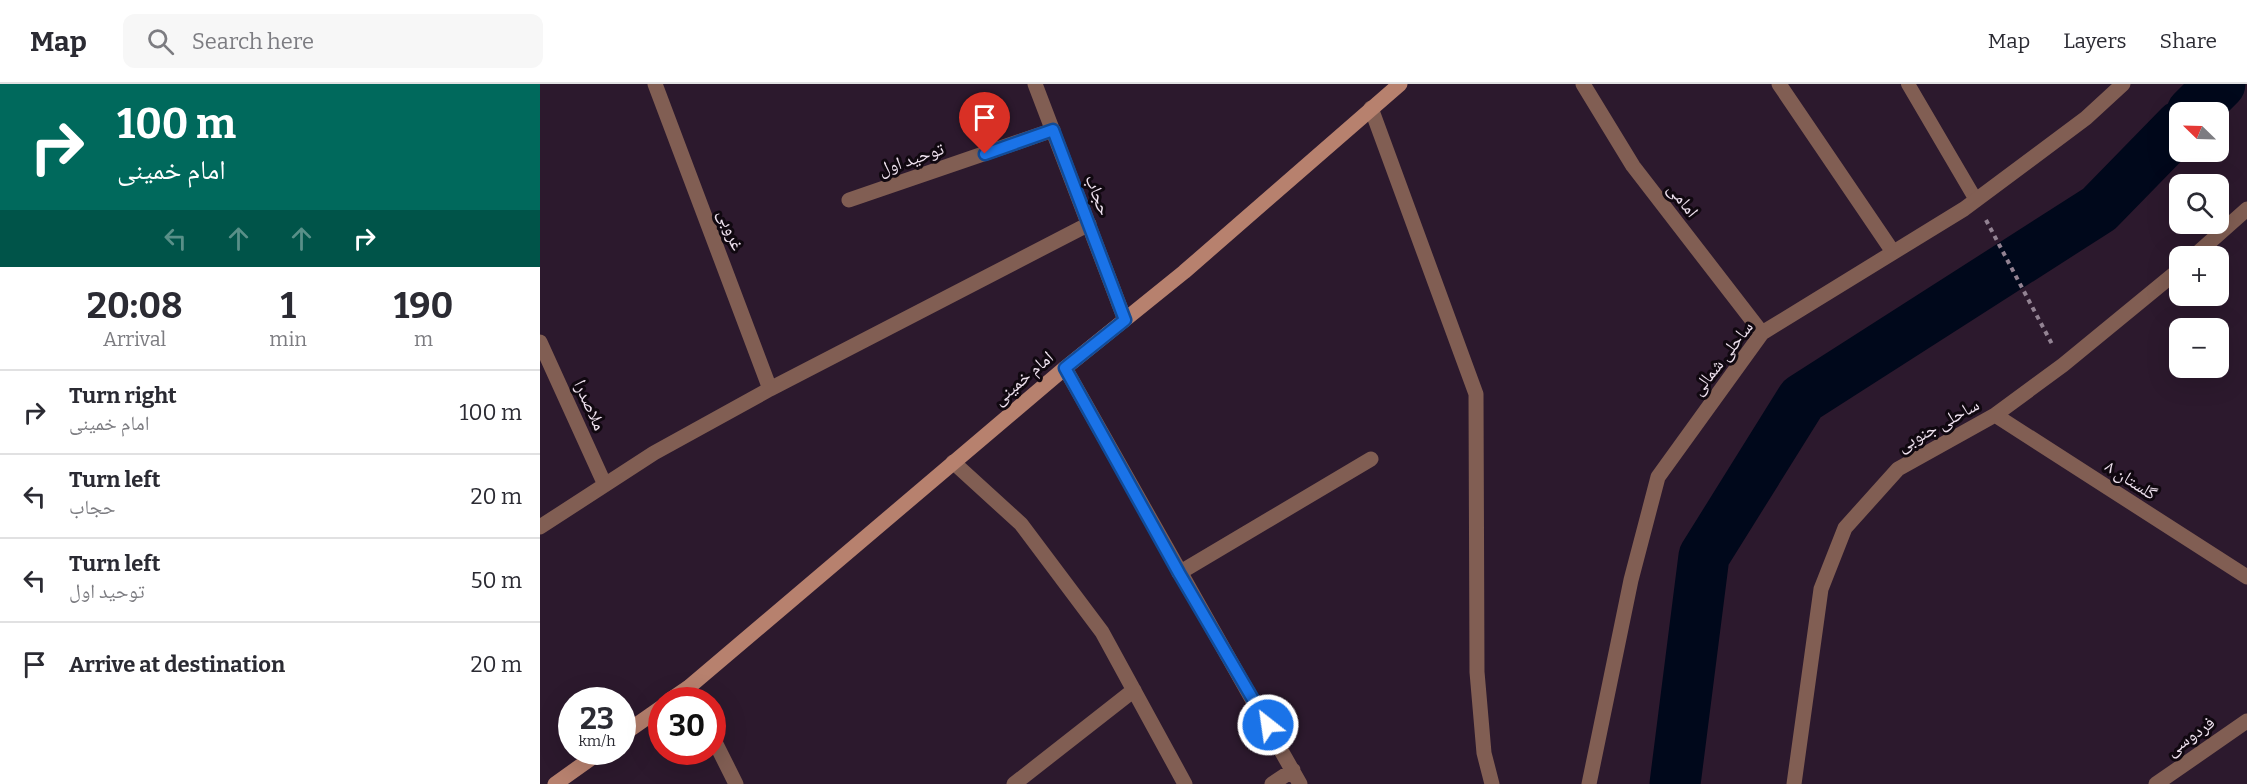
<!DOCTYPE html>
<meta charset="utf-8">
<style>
:root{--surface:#fff;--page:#f7f7f7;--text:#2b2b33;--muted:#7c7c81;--line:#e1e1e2}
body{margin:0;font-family:Bitter,"Noto Naskh Arabic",serif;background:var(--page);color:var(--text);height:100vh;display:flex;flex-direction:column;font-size:22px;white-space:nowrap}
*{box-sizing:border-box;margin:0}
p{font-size:20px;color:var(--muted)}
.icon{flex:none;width:33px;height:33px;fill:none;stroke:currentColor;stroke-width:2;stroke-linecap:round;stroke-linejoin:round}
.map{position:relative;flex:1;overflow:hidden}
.drawer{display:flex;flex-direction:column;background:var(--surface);width:540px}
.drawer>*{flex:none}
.guide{background:#00695c;color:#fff;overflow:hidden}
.needle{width:39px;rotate:293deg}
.fabs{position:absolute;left:1629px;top:18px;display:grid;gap:12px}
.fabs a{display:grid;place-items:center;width:60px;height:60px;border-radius:12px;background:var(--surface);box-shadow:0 6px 24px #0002;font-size:30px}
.speed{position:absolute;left:18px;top:603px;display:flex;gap:12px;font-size:30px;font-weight:700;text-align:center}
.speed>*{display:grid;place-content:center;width:78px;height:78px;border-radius:50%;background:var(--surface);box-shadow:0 6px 24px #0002;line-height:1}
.speed small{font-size:15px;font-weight:400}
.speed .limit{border:9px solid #d22;background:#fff;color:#111}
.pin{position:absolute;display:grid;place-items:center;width:51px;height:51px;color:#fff;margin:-62px -26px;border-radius:50% 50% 50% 0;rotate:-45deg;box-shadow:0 0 6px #0007}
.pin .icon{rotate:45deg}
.me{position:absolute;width:66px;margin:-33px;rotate:330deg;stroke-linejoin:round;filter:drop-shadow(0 0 4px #0008)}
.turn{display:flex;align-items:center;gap:21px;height:126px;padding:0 18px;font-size:27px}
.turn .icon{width:78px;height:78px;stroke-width:2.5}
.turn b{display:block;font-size:42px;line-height:51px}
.lanes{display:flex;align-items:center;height:57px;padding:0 18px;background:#0003;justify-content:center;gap:30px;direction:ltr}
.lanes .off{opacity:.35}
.eta{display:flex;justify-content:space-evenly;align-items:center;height:102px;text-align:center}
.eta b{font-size:36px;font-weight:700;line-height:42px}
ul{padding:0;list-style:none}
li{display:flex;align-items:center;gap:18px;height:84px;padding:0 18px;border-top:2px solid var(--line)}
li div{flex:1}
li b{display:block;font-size:22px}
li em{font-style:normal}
header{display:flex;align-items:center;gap:36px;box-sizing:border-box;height:84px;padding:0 30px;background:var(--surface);border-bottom:2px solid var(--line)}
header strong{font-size:28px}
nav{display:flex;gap:33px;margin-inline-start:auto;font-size:21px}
.search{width:420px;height:54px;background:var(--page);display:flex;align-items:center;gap:15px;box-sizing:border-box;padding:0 21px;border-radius:12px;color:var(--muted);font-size:22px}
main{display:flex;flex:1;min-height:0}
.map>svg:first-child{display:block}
</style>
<header>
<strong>Map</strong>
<div class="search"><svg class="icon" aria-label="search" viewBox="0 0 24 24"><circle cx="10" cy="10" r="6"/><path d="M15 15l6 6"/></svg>Search here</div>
<nav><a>Map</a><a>Layers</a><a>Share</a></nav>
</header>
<main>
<section class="drawer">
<div class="guide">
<div class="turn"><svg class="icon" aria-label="right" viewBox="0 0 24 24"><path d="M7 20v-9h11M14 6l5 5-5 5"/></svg><div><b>100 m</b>امام خمینی</div></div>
<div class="lanes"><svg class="icon off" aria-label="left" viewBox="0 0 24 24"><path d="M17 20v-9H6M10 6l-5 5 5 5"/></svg><svg class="icon off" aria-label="ahead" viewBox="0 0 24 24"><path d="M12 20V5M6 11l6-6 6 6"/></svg><svg class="icon off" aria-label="ahead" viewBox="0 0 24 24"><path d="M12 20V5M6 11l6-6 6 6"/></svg><svg class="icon" aria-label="right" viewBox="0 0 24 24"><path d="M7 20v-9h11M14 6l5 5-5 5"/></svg></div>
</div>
<div class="eta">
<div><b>20:08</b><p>Arrival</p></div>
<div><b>1</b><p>min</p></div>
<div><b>190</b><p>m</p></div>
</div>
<ul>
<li><svg class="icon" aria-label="right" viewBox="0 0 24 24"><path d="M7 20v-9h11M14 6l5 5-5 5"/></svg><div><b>Turn right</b><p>امام خمینی</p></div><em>100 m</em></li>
<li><svg class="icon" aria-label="left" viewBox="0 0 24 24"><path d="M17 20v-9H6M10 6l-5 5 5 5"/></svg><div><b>Turn left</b><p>حجاب</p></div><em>20 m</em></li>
<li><svg class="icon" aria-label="left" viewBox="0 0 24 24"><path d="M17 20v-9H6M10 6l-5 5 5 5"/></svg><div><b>Turn left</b><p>توحید اول</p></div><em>50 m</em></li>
<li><svg class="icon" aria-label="arrive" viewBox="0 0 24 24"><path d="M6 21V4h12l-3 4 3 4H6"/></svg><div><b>Arrive at destination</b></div><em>20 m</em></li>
</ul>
</section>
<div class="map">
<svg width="1707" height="700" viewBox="0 0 1707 700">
<rect width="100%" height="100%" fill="#2c192d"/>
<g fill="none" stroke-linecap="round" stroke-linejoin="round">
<!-- river -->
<path stroke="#00081b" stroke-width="51" d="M1652 28 1680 0
M1135 700 1164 472 1262 315 1559 125 1640 42"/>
<!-- path -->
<path stroke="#938393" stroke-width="4" stroke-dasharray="4.5 4.5" stroke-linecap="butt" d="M1446 136 1513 262"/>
<!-- service -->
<path stroke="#815e53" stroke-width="14" d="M1368 0 1436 116"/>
<!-- minor -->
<path stroke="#815e53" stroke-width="15" d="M115 0 230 305
M495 0 585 236
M1043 0 1093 82 1222 249
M1239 0 1353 168
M831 24 936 310 937 588 944 669 952 700
M309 116 513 46
M1654 172 1707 125
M0 258 65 401
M525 284 760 700
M1455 331 1707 493
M413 378 481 440 562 548 645 700
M0 443 114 369 230 305 549 140
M639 489 831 375
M149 603 155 616
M172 652 196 700
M474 700 594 606
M732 700 753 686
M1049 700 1091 496 1118 393 1222 249 1424 125 1546 34 1583 0
M1254 700 1281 505 1305 444 1358 385 1455 331 1523 281 1640 185"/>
<!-- tertiary -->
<path stroke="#815e53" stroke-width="15" d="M1616 700 1707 637"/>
<!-- secondary -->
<path stroke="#b7816e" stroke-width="15" d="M130 616 149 603 525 284 644 188 860 0
M82 651 122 623
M15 700 60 668"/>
</g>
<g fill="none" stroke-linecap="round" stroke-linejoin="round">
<!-- route casing -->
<g stroke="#114b97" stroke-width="15">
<path id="route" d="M445 70 513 46 585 236 525 284 639 489 728 641"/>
</g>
<!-- route -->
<use href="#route" stroke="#1a73e8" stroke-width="10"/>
</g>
<g text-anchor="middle" stroke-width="6" stroke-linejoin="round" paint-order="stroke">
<!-- street labels -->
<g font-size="18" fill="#efe2ef" stroke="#100810">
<text transform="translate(371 75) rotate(-19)" y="6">توحید اول</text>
<text transform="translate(558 111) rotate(69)" y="6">حجاب</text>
<text transform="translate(1143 116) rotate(52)" y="6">امامی</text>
<text transform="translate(191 146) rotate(69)" y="6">غروبی</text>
<text transform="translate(1182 274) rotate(-52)" y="6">ساحلی شمالی</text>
<text transform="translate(483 294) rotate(-40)" y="6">امام خمینی</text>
<text transform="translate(50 321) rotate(66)" y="6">ملاصدرا</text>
<text transform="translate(1398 341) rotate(-29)" y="6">ساحلی جنوبی</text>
<text transform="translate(1591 396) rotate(33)" y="6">گلستان ۸</text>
<text transform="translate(1650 652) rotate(-35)" y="6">فردوسی</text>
</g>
</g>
</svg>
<div class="fabs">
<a><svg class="needle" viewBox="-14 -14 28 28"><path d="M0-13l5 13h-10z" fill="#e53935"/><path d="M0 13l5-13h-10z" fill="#7c7c81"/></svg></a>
<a><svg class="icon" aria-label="search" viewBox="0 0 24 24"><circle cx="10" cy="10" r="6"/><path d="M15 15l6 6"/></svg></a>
<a>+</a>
<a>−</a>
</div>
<div class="speed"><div>23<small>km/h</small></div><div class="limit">30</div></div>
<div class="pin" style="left:445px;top:70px;background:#d93025"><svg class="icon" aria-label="arrive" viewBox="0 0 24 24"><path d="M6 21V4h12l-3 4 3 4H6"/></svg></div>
<svg class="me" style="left:728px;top:641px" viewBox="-20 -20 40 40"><circle r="17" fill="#1a73e8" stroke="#fff" stroke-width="3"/><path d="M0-11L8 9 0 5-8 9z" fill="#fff"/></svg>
</div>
</main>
